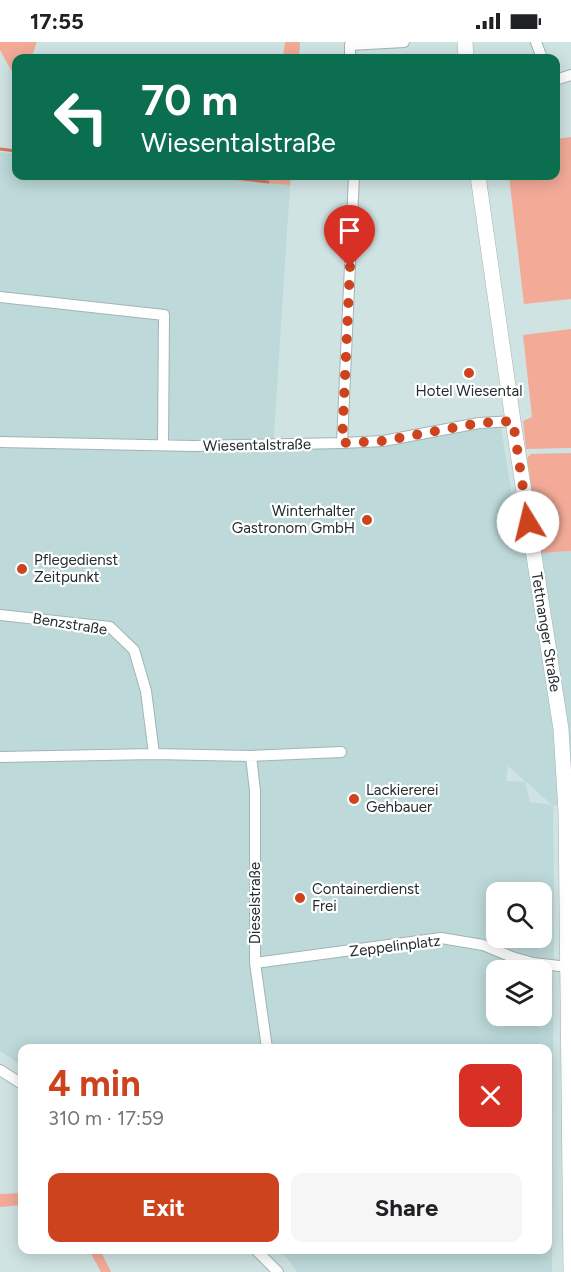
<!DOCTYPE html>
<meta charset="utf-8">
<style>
:root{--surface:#fff;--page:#f6f6f6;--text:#202124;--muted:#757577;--accent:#cc431e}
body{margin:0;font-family:Figtree,sans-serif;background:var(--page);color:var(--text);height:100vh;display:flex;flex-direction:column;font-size:22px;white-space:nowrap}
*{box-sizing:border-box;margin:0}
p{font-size:20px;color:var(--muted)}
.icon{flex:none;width:33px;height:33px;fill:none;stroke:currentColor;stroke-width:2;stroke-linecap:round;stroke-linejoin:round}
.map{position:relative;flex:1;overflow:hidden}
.panel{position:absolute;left:18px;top:1002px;width:534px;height:210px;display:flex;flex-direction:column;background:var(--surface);border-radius:12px;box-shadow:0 3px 15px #0003}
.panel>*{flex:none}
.guide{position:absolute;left:12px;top:12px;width:548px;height:126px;border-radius:12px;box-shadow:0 3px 15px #0003;background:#0b6e4f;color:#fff;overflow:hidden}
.buttons{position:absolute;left:486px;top:840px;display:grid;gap:12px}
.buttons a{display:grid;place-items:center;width:66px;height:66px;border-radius:12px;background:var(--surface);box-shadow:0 3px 15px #0003;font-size:30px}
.pin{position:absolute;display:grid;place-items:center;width:51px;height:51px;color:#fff;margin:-62px -26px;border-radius:50% 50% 50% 0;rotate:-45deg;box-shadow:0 0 6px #0007}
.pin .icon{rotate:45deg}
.me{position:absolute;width:66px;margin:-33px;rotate:351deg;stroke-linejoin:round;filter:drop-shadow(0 0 4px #0008)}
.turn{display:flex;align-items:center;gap:21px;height:126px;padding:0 30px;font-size:27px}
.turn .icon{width:78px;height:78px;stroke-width:2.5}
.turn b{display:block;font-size:42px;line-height:51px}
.round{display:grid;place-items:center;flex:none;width:63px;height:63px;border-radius:12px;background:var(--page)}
.head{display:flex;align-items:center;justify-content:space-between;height:102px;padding:0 30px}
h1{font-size:36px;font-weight:700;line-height:45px;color:var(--accent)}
.cta{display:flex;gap:12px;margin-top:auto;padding:12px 30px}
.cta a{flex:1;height:69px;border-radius:12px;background:var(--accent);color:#fff;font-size:24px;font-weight:700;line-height:69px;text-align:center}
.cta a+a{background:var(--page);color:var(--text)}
.status{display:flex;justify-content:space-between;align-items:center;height:42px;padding:0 30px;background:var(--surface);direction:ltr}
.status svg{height:16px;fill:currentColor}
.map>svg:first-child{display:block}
</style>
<div class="status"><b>17:55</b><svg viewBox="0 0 49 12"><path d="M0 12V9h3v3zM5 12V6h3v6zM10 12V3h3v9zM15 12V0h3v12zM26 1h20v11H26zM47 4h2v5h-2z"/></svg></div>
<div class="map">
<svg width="571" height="1230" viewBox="0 0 571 1230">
<rect width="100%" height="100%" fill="#d0e3e3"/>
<!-- built -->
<path fill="#bdd9d9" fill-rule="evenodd" d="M0 110 16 112V134H177L290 143 273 408 501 385 521 512 571 509V786L570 758 553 764 554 852 552 1230H297L281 1208H548V1006H22V1024L0 1009ZM508 724 552 763 530 760 525 740 506 739ZM496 850H542V896H496ZM496 928H542V974H496Z"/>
<!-- green -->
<path fill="#f3ab98" d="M0 0H37L31 16H16V37L0 8Z
M285 0H300L299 16H283Z
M571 95V257L524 262 509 134H555V97Z
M177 134H291L290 143Z
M571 287V406L526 407 523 379 532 375 523 293Z
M571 411V509L540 511 527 416 531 412Z
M22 1151V1163L0 1165V1152Z
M89 1208H100L111 1230H101Z"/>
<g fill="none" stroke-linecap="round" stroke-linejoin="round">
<!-- stream -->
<path stroke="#d67961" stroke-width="3" d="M0 107 16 109
M221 134 268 140"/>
<!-- minor casing -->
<g stroke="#a2b4b4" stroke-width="12">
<path id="minor" d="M536 0 542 16
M350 16V3L404 0
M555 38 571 33
M0 255 164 273 163 403
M0 400 193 404 342 401 383 399 479 381 513 379
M342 401 354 134
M0 573 110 585 134 608 146 649 154 712
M251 714 341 710
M0 715 154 712 251 714 255 749V921L267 1006
M255 921 441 896 483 903 512 915 533 921 568 925
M0 1028 22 1042
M256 1208 278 1230"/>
</g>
<!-- secondary casing -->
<g stroke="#a2b4b4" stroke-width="16">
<path id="secondary" d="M465 0 466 16
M478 134 513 379 561 687 566 770 571 1230"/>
</g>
<!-- minor -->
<use href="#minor" stroke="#fff" stroke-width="10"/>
<!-- secondary -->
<use href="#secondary" stroke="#fff" stroke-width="15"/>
</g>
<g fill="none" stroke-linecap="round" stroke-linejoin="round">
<!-- route -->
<path stroke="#cc431e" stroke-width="10" stroke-dasharray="0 18" d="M350 225 342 401 383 399 479 381 513 379 528 480"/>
</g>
<!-- markers -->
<g fill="#cc431e" stroke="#fff" stroke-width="2">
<circle cx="469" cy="331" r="6"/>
<circle cx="367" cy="478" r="6"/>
<circle cx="22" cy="527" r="6"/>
<circle cx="354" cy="757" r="6"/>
<circle cx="300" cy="856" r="6"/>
</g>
<g text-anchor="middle" stroke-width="4.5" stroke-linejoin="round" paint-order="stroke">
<!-- poi labels -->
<g font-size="15" fill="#252c2c" stroke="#fff" text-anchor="start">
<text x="469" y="354" text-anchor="middle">Hotel Wiesental</text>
<text x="355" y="474" text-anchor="end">Winterhalter<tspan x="355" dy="17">Gastronom GmbH</tspan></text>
<text x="34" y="523">Pflegedienst<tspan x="34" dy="17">Zeitpunkt</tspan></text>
<text x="366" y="753">Lackiererei<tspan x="366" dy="17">Gehbauer</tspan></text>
<text x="312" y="852">Containerdienst<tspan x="312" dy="17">Frei</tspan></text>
</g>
<!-- street labels -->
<g font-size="15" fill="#252c2c" stroke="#fff">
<text transform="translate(257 403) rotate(-1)" y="5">Wiesentalstraße</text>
<text transform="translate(70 582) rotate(9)" y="5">Benzstraße</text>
<text transform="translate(546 590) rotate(81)" y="5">Tettnanger Straße</text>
<text transform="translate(255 861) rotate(-90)" y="5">Dieselstraße</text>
<text transform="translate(395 904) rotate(-7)" y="5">Zeppelinplatz</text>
</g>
</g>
</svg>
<div class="buttons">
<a><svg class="icon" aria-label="search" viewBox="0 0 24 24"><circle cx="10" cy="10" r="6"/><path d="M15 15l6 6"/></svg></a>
<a><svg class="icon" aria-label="layers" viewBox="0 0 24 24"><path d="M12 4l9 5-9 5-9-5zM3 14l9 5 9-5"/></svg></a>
</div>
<div class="pin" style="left:350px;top:225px;background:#d93025"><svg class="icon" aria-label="arrive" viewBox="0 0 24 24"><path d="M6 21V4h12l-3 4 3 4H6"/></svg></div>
<svg class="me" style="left:528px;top:480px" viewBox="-20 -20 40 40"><circle r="19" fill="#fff"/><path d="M0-13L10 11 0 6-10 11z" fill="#cc431e"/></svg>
<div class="guide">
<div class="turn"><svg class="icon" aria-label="left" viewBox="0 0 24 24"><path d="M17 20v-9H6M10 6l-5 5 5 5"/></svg><div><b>70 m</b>Wiesentalstraße</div></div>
</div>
<section class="panel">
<div class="head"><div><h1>4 min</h1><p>310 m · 17:59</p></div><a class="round" style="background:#d93025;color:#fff"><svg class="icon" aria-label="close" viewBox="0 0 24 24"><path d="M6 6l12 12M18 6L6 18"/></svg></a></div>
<div class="cta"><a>Exit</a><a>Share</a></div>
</section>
</div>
